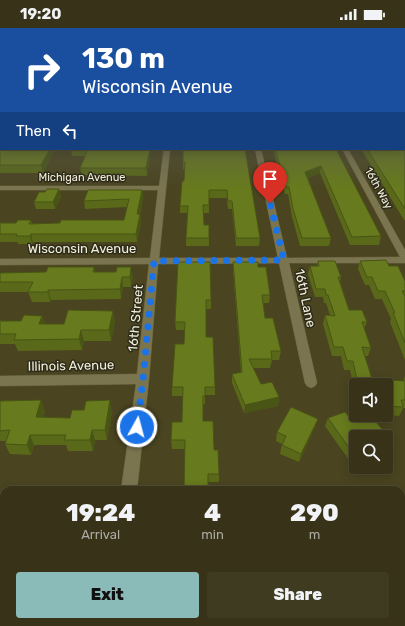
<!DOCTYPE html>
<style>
:root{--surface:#383318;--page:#3f3b21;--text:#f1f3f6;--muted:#abaaa2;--line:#524e37;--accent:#8bbbb9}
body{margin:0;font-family:Rubik,sans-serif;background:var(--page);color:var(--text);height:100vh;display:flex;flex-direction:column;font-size:15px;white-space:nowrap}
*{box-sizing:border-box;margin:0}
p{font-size:13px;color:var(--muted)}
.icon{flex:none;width:22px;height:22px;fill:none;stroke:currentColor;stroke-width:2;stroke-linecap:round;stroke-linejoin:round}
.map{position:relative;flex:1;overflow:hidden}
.side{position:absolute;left:0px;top:458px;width:405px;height:140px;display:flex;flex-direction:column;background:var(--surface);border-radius:12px 12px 0 0;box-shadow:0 2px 10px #0003,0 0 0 1px var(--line)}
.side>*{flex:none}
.hud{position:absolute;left:0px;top:0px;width:405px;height:122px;box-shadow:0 2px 10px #0003,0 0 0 1px var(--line);background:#1a4fa0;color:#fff;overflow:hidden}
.buttons{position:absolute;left:349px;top:350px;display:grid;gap:8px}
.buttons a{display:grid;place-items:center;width:44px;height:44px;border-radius:4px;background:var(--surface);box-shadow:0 2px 10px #0003,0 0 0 1px var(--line);font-size:20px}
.pin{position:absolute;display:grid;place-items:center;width:34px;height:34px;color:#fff;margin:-41px -17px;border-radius:50% 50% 50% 0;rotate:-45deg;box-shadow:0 0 4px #0007}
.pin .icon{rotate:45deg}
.me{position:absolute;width:44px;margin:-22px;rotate:7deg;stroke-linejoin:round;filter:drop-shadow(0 0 3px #0008)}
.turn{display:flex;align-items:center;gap:14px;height:84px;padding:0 16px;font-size:18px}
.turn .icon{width:52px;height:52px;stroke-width:2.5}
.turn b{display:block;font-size:28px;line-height:34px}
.then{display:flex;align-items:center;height:38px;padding:0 16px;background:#0003;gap:8px;font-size:15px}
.eta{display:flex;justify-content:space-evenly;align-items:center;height:68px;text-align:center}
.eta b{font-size:24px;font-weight:800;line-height:28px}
.button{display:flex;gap:8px;margin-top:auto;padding:8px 16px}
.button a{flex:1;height:46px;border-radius:4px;background:var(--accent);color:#111;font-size:16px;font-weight:800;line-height:46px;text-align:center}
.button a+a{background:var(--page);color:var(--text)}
.status{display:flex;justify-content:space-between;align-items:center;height:28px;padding:0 20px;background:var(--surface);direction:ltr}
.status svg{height:11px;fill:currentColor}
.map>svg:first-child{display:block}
</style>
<div class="status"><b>19:20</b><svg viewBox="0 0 49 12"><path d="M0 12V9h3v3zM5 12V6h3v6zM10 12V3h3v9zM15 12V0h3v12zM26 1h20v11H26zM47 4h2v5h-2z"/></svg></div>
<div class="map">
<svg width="405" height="598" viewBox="0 0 405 598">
<rect width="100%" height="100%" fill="#4a4420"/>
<!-- water -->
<path fill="#6f6416" d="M401 479H405V538H401Z"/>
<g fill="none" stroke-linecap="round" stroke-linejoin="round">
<!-- minor casing -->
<g stroke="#666140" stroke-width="1">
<path id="minor" d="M404 107H405V111H404Z
M164 121H170L159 230H278L255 121H261L287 230 400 229 342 121H348L405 222V235H289L317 355 315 358 311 360 307 358 305 355 279 235 158 236 149 351 137 462H121L136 356 0 358V348L137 346 149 236 0 237V231L150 230 158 162H0V158H159Z
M0 577H4V594H7L0 595Z"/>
</g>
<!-- minor -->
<use href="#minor" fill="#7b754f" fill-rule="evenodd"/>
</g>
<!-- wall -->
<path fill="#596919" d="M0 77H1V121H151L147 148 82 147 80 140 85 128H72L71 123H54L43 145H0Z
M405 113V192H404L361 121H404Z
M245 121 260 210 259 218H236L232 181H228L227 170H209V185H203L204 197 209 210V218H186V210L188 185H180V178L184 153 185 141H183V134Z
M273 121H336L381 208 379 217H350L320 145 308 150 331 210 329 218H300L292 189 288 166H285Z
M59 161 61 169 55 181H36L34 174 45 164Z
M142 162 143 169 140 186 141 194 137 214H33L32 216H18V214H0V195H16L31 192 32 196 60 195 124 192 127 179 85 181 84 173Z
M318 233 341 249 340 253 349 282 367 294 364 301 371 320 368 328H364L372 351 403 353 405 348V380H403L399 388 386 387V357H356V371L350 342H344L341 328H332L323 296 325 287H330L326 275H324L323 269H315L308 246 310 238H317Z
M360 233 389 238 405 253V332L390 294 391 291 382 271H375L369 257H365L358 241Z
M178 234 211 272V281H206V309L215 359V367H205V376H203V393L214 422 219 446V454H208L185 421H172L171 412 182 394 183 368H172V359L184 316 185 302H176L175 294Z
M233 234 258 239 270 267 269 275H263L265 290 281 323 279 332H272L270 340H253L261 356 279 369 278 378 244 385 232 355V346L241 345 233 242Z
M94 239 95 244 133 249 131 259H123L121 271 51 272 50 274H32L28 264H0V245L46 244Z
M113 283 115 294 111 313H84L82 322 18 323 15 316H0V291L1 293H21L42 288 45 296H64Z
M41 372 45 383 43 389 70 390 112 383 107 412H95L93 423H68L66 417H34L31 427 10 426 5 416 7 413H0V373Z
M328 390 351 391 382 401 378 409H356V429L349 432 325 398Z
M318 391 315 399 299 434 280 426 282 416 276 413 277 404Z
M0 474 4 475V521H0Z"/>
<!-- shaded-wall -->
<path fill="#485514" d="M50 121H53L54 123 43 145 41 137Z
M150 121H151L147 148 146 140Z
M321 138 320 145 304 152 305 144Z
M59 161 61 169 55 181 53 174Z
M142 162 143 169 138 194 137 186Z
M140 186 141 194 137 214 136 206Z
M31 206 33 214 32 216 30 208Z
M131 239 133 249 131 259 130 249Z
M122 249 123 259 121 271 120 261Z
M48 262 51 272 50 274 48 264Z
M113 283 115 294 111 313 109 302Z
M42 288 46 298 39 296Z
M81 302 84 313 82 322 79 311Z
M279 369 278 378 244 385 245 377Z
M41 372 45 383 40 400 36 389Z
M110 372 112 383 107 412 105 402Z
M318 391 315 399 299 434 301 426Z
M382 401 378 409H363L364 408Z
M92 402 95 412 93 423 90 412Z
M30 407 34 417 31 427 27 417Z
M356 422V429L349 432 352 424Z"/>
<!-- building -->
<path fill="#677a1d" stroke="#485514" d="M0 77H1V95H0Z
M1 100V121H50L41 137H0V101Z
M404 112 405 113V181L367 121H404Z
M88 121H150L146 140H80Z
M183 121H245L260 210H236L232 173H228L227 162H209V177H203L204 197H209V210H186L188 178H180L182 153H184L185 134H183Z
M275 121H336L381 208 352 209 321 138 305 144 331 210H302L293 181 289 159H286Z
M47 161H59L53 174H34L39 164H45Z
M88 162H142L137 186H140L136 206H31L30 208H16L17 206H0V195H16L18 192H31L29 196 60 195 61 192H124L129 171 84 173Z
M386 232 389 238H398L405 253V263H402L405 268V315L393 285H395L385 263H378L372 249H367L360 233Z
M318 233H335L341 249H338L349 282H362L367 294H362L371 320 362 319 372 351 405 353V372H401L403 379 386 378V357H358L353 333H347L343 319H334L325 287 335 288 328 267H326L325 261H316L310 238H319Z
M178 234H210L211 272H206V309H213L215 359H205V368H203V393H213L214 422H218L219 446H208V462H184L185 412H171L172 394H182L183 359H172L175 316H184L185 294H175Z
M233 234H258V239H266L270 267H262L265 290H273L281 323H271L272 331H249L261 356 272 354 279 369 245 377 232 346 242 344Z
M48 239H94L93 244H116L117 239H131L130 249H122L120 261 48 262V264H28L33 254H0V245L46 244Z
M68 282 113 283 109 302H81L79 311 14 312 16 306H0V293H21L24 287 42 288 39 296H64Z
M41 372 36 389 70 390 72 382H84L86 373 110 372 105 402H92L90 412H64L66 407H30L27 417 5 416 10 402 0 403V373Z
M291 379 318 391 301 426 282 417 286 408 277 404Z
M345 384 351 391 364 387H370L382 401 364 408 365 409H356V422L352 424 328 390Z
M0 474 4 475V510L3 514H0Z"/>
<!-- sky -->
<linearGradient id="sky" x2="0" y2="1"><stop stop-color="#292512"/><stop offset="0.48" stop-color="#5a5c4e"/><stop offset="1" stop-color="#5a5c4e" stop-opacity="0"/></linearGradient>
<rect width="405" height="160" fill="url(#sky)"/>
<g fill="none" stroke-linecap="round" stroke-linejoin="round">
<!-- route -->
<path stroke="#1a73e8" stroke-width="7" stroke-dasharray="0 12.6" d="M137 399 143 351 154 233 284 232 270 175"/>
</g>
<g text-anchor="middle" stroke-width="3" stroke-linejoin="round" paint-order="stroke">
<!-- far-street labels -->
<g font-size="11" fill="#f1eed9" stroke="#2d2b1a">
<text x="82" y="153">Michigan Avenue</text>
<text transform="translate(379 160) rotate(61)" y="4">16th Way</text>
</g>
<!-- street labels -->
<g font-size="13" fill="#f1eed9" stroke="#2d2b1a">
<text x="82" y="225">Wisconsin Avenue</text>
<text transform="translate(306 270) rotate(78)" y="5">16th Lane</text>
<text transform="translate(135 290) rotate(-85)" y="5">16th Street</text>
<text transform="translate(71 337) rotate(-1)" y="5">Illinois Avenue</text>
</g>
</g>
</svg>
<div class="buttons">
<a><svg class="icon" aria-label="sound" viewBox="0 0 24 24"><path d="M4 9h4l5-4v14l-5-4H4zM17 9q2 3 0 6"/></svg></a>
<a><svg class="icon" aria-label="search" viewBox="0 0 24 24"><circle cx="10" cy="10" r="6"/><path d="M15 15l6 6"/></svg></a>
</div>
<div class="pin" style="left:270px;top:175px;background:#d93025"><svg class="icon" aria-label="arrive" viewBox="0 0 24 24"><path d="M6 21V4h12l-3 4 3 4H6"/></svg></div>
<svg class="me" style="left:137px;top:399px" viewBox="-20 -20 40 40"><circle r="17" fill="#1a73e8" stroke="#fff" stroke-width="3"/><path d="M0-11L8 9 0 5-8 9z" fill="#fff"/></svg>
<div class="hud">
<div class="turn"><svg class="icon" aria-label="right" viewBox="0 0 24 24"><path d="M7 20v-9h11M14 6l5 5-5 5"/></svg><div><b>130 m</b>Wisconsin Avenue</div></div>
<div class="then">Then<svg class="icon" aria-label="left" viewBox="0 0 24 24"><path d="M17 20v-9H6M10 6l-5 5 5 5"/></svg></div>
</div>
<section class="side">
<div class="eta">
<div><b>19:24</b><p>Arrival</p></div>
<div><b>4</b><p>min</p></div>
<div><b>290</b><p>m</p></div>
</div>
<div class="button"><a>Exit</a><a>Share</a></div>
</section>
</div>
